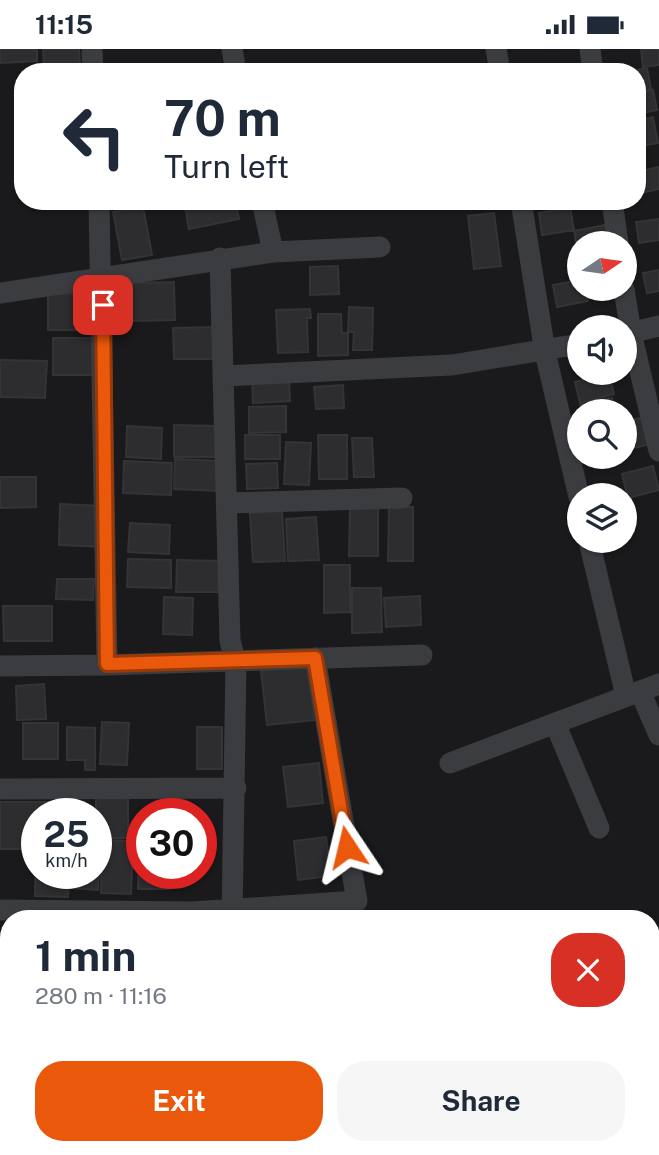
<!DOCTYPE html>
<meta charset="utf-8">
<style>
:root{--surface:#fff;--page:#f6f6f7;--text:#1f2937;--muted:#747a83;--accent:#ea580c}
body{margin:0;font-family:"Public Sans",sans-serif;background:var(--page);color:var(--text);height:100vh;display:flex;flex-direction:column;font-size:26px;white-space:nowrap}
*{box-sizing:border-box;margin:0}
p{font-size:23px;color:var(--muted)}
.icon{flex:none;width:38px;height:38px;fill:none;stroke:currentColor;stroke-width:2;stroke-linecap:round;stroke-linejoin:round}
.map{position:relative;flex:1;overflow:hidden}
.drawer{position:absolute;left:0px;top:861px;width:660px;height:245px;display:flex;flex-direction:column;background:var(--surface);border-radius:28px 28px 0 0;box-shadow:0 2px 5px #0004}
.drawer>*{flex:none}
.banner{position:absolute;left:14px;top:14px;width:632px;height:147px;border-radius:28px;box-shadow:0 2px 5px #0004;background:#fff;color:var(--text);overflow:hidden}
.needle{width:46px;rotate:77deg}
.buttons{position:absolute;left:567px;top:182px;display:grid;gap:14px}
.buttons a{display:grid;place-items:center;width:70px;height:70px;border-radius:50%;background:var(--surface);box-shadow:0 2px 5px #0004;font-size:35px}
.speed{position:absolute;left:21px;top:749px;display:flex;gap:14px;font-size:35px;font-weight:700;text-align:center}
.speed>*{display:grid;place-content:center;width:91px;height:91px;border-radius:50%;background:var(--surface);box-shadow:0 2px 5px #0004;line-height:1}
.speed small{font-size:18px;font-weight:400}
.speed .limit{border:10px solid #d22;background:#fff;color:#111}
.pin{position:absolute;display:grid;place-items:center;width:60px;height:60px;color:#fff;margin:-30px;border-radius:14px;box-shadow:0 4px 10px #0006}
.me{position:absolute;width:77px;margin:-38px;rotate:350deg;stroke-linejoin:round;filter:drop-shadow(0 0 5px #0008)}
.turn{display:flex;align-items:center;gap:24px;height:147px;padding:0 35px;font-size:32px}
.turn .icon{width:91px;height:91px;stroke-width:2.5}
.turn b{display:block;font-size:49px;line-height:60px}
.round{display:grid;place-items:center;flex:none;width:74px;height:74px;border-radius:28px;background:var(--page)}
.head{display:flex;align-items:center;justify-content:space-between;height:119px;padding:0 35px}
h1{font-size:42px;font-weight:700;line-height:52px}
.cta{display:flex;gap:14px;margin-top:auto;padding:14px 35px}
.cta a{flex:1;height:80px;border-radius:28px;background:var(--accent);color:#fff;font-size:28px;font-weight:700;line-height:80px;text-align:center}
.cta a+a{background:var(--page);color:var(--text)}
.status{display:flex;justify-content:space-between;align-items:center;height:49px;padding:0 35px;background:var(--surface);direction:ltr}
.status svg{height:19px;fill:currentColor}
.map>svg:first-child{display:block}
</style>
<div class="status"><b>11:15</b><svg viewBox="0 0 49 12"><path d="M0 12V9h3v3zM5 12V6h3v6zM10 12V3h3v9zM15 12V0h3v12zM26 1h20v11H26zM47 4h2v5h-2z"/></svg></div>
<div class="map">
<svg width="659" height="1106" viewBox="0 0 659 1106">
<rect width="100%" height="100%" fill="#1a1a1c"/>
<!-- green -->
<path fill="#202621" d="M130 1097H239L242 1106H131Z"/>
<!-- building -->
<path fill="#2d2d30" stroke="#343437" stroke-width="2" d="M0 0H37V12L0 14Z
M43 0H79L80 15 44 17Z
M641 0H659V16L643 18Z
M647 19 651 40 637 43V23H628Z
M653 41 657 61 637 65V44Z
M653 68 658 94 637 98V72Z
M659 118V140L637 145V123Z
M184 152H235L239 170 189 180Z
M541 152H577L578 153 542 159Z
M143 157 152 206 122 211 113 163Z
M570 158 574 181 542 186 539 164Z
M494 164 501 217 474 220 468 167Z
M659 170V191L639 194 636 173Z
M605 176 609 194H579L578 204 574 182Z
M338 217 339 245 310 246V218Z
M659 221V242L647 244 643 224Z
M579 231V240H585L588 252 557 258 553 236Z
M174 233 175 271 132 272 131 234Z
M48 245H96V281H48Z
M349 258 373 259 372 301H353L354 283H348Z
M310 260 311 269H307L308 303 278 304 276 261Z
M318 265H341L342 284H348V306L318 307Z
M217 278 218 310H174L173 279Z
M53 289H100V326H53Z
M0 311 47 312 45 349 0 348Z
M609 325 614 345 580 354 575 333Z
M289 329 290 352 253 354 252 331Z
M343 336 344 359 316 360 314 338Z
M612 349 614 362H582L580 356Z
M286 357V383L249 384V358Z
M644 368 651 395 625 401V373Z
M174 376 221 377V408H174Z
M127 377 162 379 161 410 126 408Z
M245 386H280V410H245Z
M318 386H347V430H319Z
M352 389H372L374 428H354Z
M286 393 311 394 309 436 284 435Z
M175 410 222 412 221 442 174 440Z
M124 412 172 414 171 446 123 444Z
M277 414 278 439 247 440 246 415Z
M653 417 659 441 628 449 622 425Z
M0 428H36V458L0 459Z
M60 455 105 457 104 498 59 496Z
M350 456 378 457V507H349Z
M389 458H413V512H388Z
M282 462 285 512 253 513 250 464Z
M316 468 319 511 288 512 286 470Z
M130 474 170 476 169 505 128 503Z
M128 510 171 511V539L127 538Z
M177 511 221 512V543H176Z
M324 516H350V563L324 564Z
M57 530H94L93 551 56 550Z
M352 539H381L382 583 352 584Z
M420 547 421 576 386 578 384 549Z
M164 548 193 549 192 586 163 585Z
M3 557H52V592H4Z
M308 617 314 671 267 676 261 622Z
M44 635 46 670 17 671 16 637Z
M102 673 129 674 127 716 100 715Z
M23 674H58V710H23Z
M67 678 95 679V721H85V711H67Z
M197 678H222V720H197Z
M319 714 323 754 288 758 283 718Z
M96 747H128V789H96Z
M0 753H65V765H37V800H0Z
M326 788 331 827 298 831 294 792Z
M102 791 133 792 131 845 101 844Z
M96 793H100L98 841 70 839 71 824H96Z
M139 797H142V824H169V840H138Z
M36 806 37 824H69L68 848 35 847Z
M291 1097H338V1099L311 1106H293Z
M503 1097H552L554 1106H505Z"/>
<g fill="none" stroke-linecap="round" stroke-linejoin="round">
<!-- minor -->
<path stroke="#3b3c40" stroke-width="21" d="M92 0 93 23
M232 0 236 23
M496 0 500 23
M590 0 593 23
M521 152 545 303 579 448
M612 152 618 194
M273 203 380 198
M220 209 230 592 236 613 232 870
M624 240 631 284 659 402
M0 244 273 203 262 152
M625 285 659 277
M223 327 452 316 579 295
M227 454 402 449
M589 492 626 647
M107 616 422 606
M0 617 107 616 99 152
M640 642 659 686
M555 674 599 779
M450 714 659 635
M0 740 236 739
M0 861 193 863 357 852 315 609
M0 975 9 974
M249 1097 251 1106
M480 1097 482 1106"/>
</g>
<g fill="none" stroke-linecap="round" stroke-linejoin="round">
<!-- route casing -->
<g stroke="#983908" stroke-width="18">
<path id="route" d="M103 256 107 615 315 609 347 798"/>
</g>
<!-- route -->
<use href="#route" stroke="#ea580c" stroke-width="12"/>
</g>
</svg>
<div class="buttons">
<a><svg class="needle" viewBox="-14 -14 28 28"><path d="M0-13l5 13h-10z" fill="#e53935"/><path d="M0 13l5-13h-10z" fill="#747a83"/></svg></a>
<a><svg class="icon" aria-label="sound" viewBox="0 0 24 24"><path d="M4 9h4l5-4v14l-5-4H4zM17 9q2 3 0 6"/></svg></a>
<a><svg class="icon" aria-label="search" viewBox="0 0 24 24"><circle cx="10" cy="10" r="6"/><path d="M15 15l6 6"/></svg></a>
<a><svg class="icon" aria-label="layers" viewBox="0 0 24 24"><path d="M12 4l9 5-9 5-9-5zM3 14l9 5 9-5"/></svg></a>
</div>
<div class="speed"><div>25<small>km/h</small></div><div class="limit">30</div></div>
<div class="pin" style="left:103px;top:256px;background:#d93025"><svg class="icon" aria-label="arrive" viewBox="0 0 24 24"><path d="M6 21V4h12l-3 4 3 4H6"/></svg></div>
<svg class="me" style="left:347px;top:798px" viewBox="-20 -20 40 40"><path d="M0-17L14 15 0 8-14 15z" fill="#ea580c" stroke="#fff" stroke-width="4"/></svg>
<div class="banner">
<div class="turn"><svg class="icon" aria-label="left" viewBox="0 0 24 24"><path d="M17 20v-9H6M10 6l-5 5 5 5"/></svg><div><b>70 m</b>Turn left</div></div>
</div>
<section class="drawer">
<div class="head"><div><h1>1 min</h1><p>280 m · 11:16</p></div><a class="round" style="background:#d93025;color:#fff"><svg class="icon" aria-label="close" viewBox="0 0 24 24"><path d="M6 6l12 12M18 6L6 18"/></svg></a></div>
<div class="cta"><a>Exit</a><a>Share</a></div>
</section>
</div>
